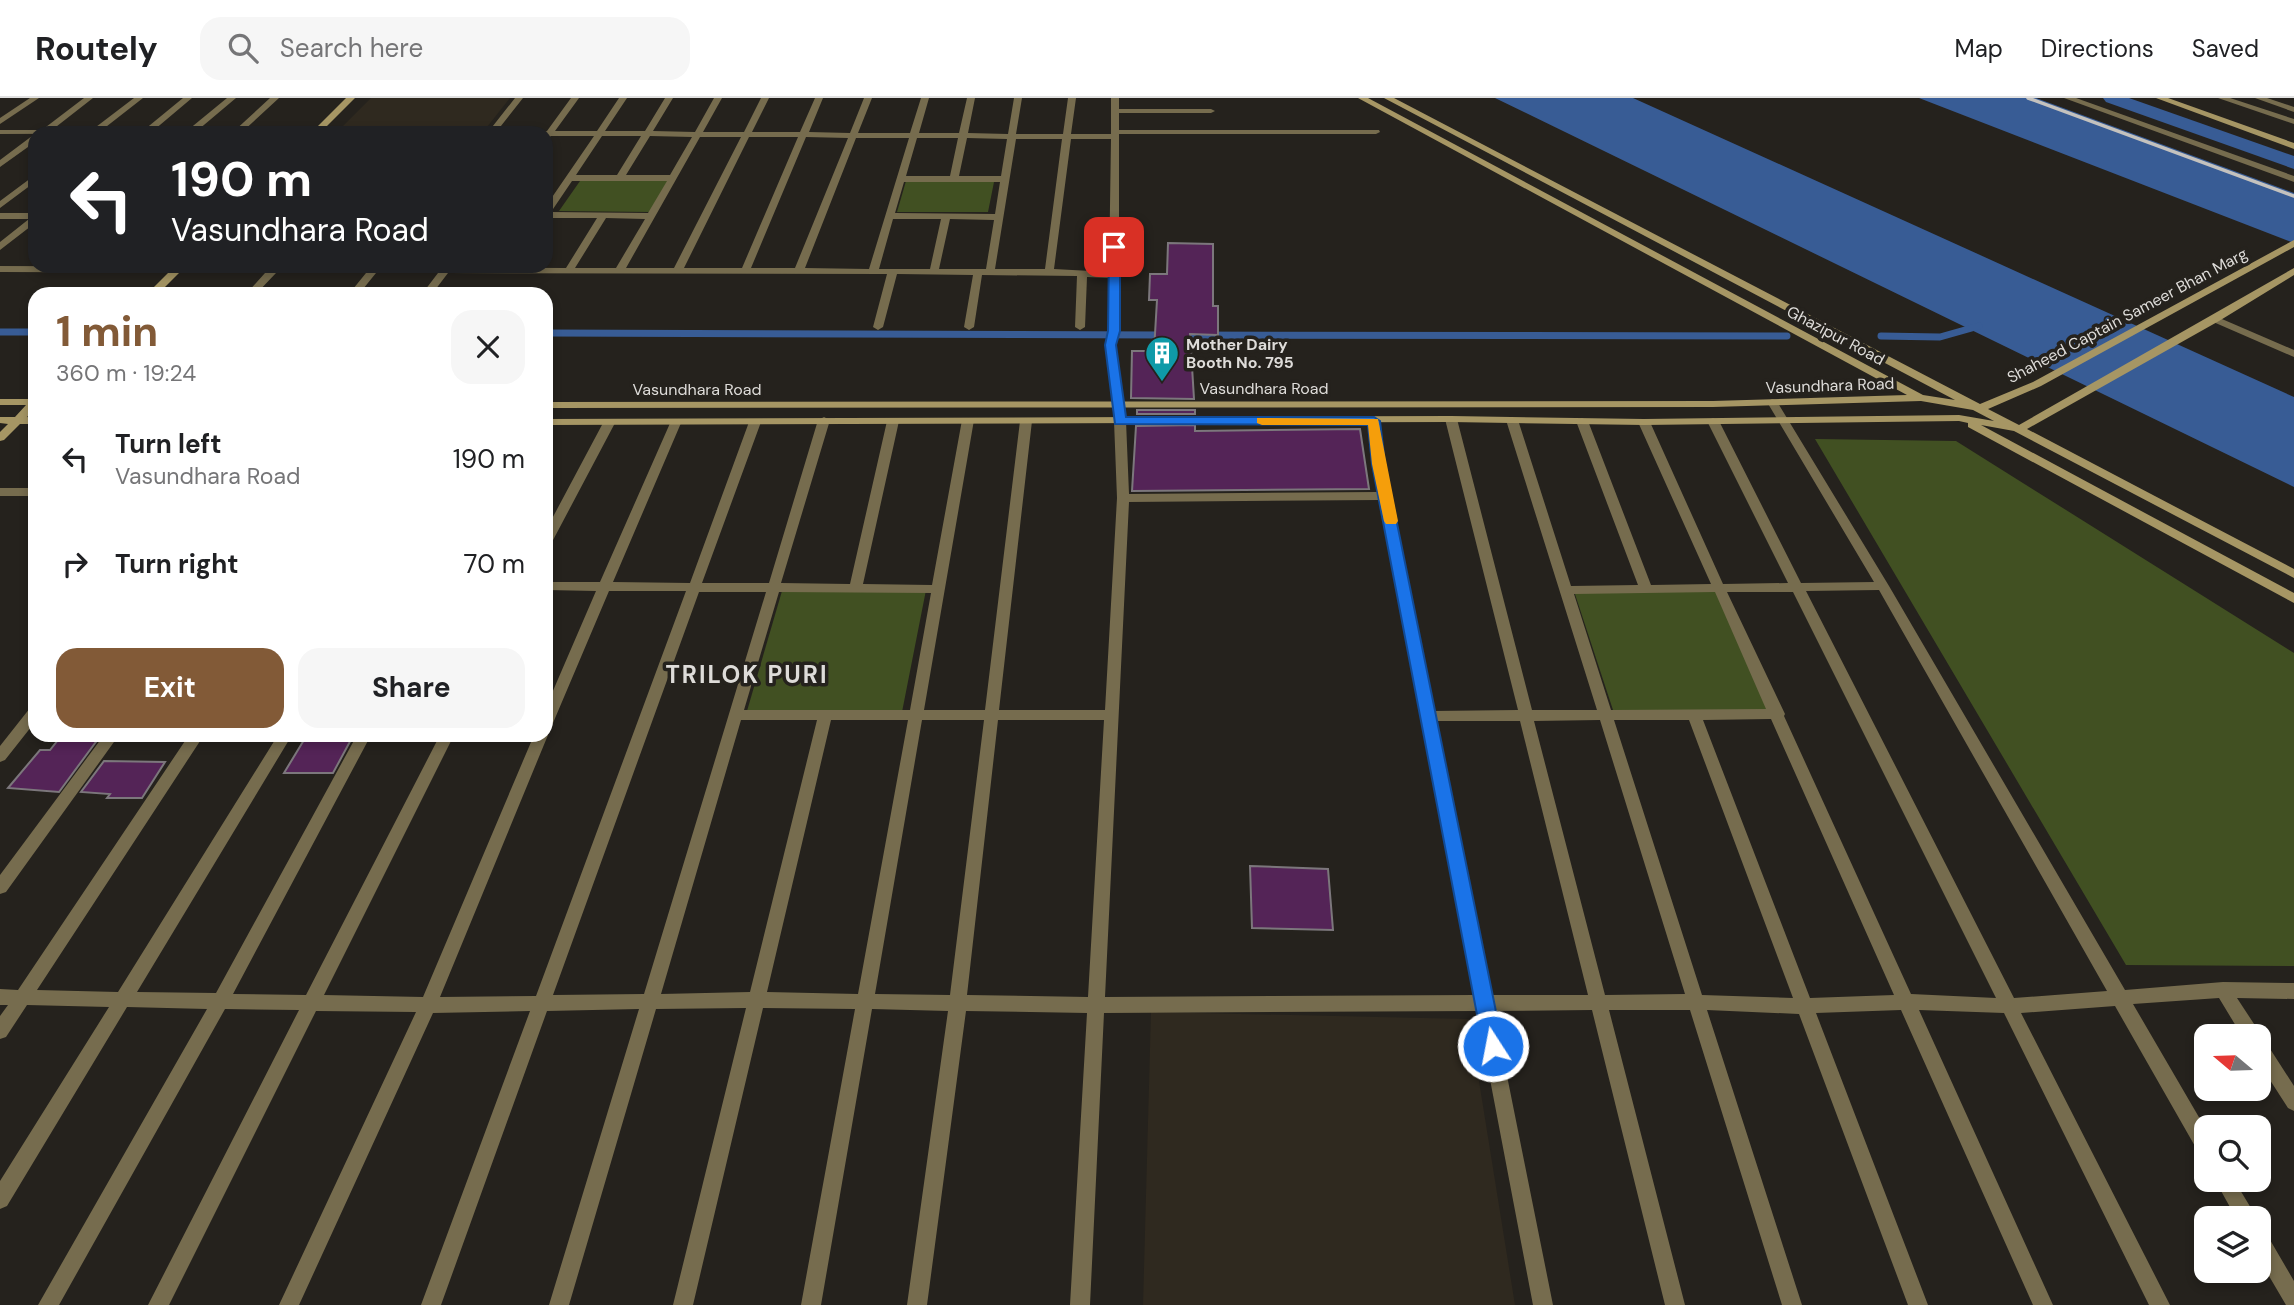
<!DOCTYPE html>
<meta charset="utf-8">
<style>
:root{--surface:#fff;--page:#f6f6f6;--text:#202124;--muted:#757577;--line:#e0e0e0;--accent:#825a37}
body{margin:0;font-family:"DM Sans",sans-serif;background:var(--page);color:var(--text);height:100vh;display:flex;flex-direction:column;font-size:26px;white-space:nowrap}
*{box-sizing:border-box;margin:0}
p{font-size:23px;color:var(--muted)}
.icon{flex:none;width:38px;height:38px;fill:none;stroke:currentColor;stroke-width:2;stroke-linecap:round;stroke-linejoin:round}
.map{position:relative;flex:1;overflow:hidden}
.panel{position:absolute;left:28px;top:189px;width:525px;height:455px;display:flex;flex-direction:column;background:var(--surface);border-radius:21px;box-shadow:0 4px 10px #0003}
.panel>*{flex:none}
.top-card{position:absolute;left:28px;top:28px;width:525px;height:147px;border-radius:21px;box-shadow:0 4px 10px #0003;background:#202124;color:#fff;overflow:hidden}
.needle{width:46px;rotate:289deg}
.tools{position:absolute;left:2194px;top:926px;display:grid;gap:14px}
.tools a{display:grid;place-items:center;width:77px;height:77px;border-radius:14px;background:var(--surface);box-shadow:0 4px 10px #0003;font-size:35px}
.pin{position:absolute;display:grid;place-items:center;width:60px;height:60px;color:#fff;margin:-30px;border-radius:14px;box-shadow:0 4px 10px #0006}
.me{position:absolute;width:77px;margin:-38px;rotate:349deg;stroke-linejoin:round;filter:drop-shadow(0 0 5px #0008)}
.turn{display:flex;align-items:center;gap:24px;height:147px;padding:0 28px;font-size:32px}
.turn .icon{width:91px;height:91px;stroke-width:2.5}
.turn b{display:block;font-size:49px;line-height:60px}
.round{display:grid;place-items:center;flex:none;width:74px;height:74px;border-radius:21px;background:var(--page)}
.headline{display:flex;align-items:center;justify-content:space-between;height:119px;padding:0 28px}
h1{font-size:42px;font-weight:700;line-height:52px;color:var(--accent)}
.action{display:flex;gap:14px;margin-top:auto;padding:14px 28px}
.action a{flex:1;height:80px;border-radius:21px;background:var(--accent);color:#fff;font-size:28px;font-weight:700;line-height:80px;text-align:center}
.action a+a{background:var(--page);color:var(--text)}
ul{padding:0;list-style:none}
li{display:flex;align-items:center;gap:21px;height:105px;padding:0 28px}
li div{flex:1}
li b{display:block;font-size:26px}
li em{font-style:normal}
header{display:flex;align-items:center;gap:42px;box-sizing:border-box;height:98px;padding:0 35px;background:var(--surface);border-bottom:2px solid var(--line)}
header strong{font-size:33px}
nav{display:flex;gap:38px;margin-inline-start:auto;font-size:24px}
.search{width:490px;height:63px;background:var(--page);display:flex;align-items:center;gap:18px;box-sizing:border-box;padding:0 24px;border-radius:21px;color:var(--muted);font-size:26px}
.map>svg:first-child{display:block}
</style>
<header>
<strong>Routely</strong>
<div class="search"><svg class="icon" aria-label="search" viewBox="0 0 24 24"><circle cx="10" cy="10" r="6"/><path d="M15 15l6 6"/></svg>Search here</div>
<nav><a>Map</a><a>Directions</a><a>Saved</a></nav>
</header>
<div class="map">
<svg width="2294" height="1207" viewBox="0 0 2294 1207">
<rect width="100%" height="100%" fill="#25221d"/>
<!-- built -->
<path fill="#2f291f" d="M371 0H510L487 29 343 28Z
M1151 914 1469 921 1515 1207H1143Z"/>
<!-- green -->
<path fill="#415022" d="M580 83H668L650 114 559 113Z
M906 83 994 84 988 114H897Z
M1815 341 1956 343 2294 555V868L2126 867Z
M926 492 902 614 747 613 782 493Z
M1717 492 1768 614 1613 612 1574 493Z"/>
<!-- water -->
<path fill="#385c95" d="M1495 0H1633L2294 299V389Z
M1919 0H2036L2294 95V145Z"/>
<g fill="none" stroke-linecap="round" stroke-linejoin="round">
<!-- stream -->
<path stroke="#385c95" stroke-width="7" d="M0 234H35
M546 235 1164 237
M1181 237 1787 238
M1881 238 1940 239 1979 228"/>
<!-- canal -->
<path fill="#385c95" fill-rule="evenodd" d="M2103 0H2129L2294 58V71L2106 4Z"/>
</g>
<!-- building -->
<path fill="#542457" stroke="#7c777c" stroke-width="2" d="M1168 145 1213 146V208H1218V237L1190 236 1194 301 1131 300 1132 253H1154L1157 202H1149L1150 176H1167Z
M1137 312H1195V316H1137Z
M1195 327V333L1360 331 1369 391 1132 393 1136 328Z
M62 637H101L59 694 8 690 40 652H50Z
M307 637 353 638 333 675H284Z
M104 663 165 664 142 700H107L110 696 81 694Z
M1250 768 1328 771 1333 832 1252 830Z"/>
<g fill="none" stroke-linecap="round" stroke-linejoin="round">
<!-- lane -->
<path fill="#766c4e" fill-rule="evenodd" d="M2215 218 2294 252V259L2211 223 2210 221Z"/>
<!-- street -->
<path fill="#766c4e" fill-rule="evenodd" d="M30 0H39L0 26V20Z
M84 0H93L52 32H92L134 0H143L102 32H144L183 0H192L154 32H188L227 0H236L198 32 227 33 231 35 0 36V32H42Z
M270 0H279L241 35H232Z
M515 0H523L497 33H509L513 35H250L254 33H489Z
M571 0H579L555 33H597L619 0H627L605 33H645L665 0H673L653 33 695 34 714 0H722L703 34H744L761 0H769L752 34H800L815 0H823L809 34 850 35 864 0H872L858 35H910L921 0H929L919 35H959L967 0H975L968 35 1008 36 1014 0H1022L1016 36H1063L1068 0H1076L1071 36H1111V0H1119V11H1211L1215 13 1211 15H1119V32H1379L1380 34 1376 36H1119V233L1116 247 1126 323 1129 396 1378 394 1368 323 1374 320 1378 321 1384 366 1433 613 1518 612 1445 321 1447 319H1455L1457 321 1532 612H1597L1506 322 1512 319 1518 322 1571 488 1638 487 1576 323 1582 320 1588 323 1651 487 1711 486 1638 324 1644 321 1650 324 1723 486 1788 485 1707 323 1713 320 1719 323 1801 485 1874 484 1767 304 1772 301 1776 302 1889 488 2125 892 2223 884 2294 885V901L2237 900 2258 932 2261 938 2259 941 2265 943 2294 988V1013L2288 1010 2259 965V938H2242L2219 900 2133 906 2207 1033V1060L2200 1057 2115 908 2021 915 2170 1207H2149L2004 915 1919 912 2053 1207H2033L1901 912 1816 915 1928 1207H1908L1799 916 1707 912 1802 1207H1782L1690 912H1609L1685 1207H1665L1592 912 1494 913 1553 1207H1533L1477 913 1104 915 1090 1207H1070L1087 915 966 913 927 1207H907L948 913 872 911 821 1207H801L855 911 763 910 693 1207H673L746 910 656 911 569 1207H549L639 911 547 913 441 1207H421L530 913 433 915 299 1207H279L416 914 316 913 169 1207H148L299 912 225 911 59 1207H38L207 911 127 909 7 1108 0 1111V1083L109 909 27 907 6 939 0 941V918L8 907H0V891L18 892 189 637H204L37 892 118 894 278 637H292L137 894 216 895 357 637H371L233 896 306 897 440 637H454L324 897 423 899 534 637H546V633L548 637 440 899 536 898 686 493H609L553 625 551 629 546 630V609L596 493 546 492V484H600L671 323H679L681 325 613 484 690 485 749 324 755 321 761 324 702 485H769L818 322 824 319 830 322 781 485 850 486 887 323 893 320 899 323 863 486 932 487 962 322 964 320H972L974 322 924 612H985L1020 323 1026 320 1030 321 1032 323 999 612H1105L1117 400 1114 323 1106 247 1109 233V180L1087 179 1085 229 1080 232 1075 229 1077 178 982 177 974 229 969 232 964 229 973 177 897 176 883 229 878 232 873 229 887 176 448 175 432 196H422L438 175H376L359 196H349L366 175H276L256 196H246L265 175 0 174V168L566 170 597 120H546V108L594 38H551L546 41V35H542L547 33ZM602 38H641L617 77H576ZM650 38 692 39 670 77H626ZM700 39H741L674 170H626ZM749 39H798L742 170H684ZM806 39 848 40 795 170H751ZM856 40H909L869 171 805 170ZM917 40H958L950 78H906ZM967 40 1007 41 1001 78H959ZM1016 41H1062L1045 171H995ZM1071 41H1111L1109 174 1054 171ZM572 83H667L648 115 551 114ZM904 84H1000L995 116 895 115ZM606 120 645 121 616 170H575ZM893 121H941L930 171H879ZM950 121 994 122 986 171H939ZM1379 402 1474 897 1105 899 1129 404ZM1879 492 2107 893 2014 900 1806 493ZM699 494H766L644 896 553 897ZM779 494 931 495 910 612H744ZM1715 494 1766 611 1611 612 1574 496ZM1727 494H1793L1996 900 1911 896 1784 618 1785 616ZM1771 621 1894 897 1810 900 1703 622ZM741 622H817L750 894 661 896ZM831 622H908L858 896 767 894ZM922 622H984L950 897 875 896ZM998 622H1104L1088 899 967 897ZM1600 622 1685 896 1605 897 1534 623ZM1614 622H1689L1793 900 1702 897ZM1436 623H1520L1588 897H1491Z
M2064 0H2076L2294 78V84Z
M2218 0H2230L2294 21V26Z
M2255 0H2267L2294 9V14Z
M32 38H35V44L0 69V62Z
M35 77V84L0 110V103Z
M0 115H35V125L0 152V144L29 121H0Z
M609 322 615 325 552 444 546 448V432L603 325Z
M0 390H35V398H0Z
M35 609V624L5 662 0 664V648L30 610Z
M104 637H119L6 794 0 796V777Z
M2215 1082H2234L2257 1120H2236Z
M2259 1132 2266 1135 2294 1183V1207H2286L2259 1161Z"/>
<!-- secondary -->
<path fill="#a69664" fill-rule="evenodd" d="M346 0H355L320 35H311Z
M1358 0H1368L1923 297 1955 302 1384 0H1394L1980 306 2033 284 2294 142V149L2041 288 1988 311 2019 327 2294 170V177L2219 223 2027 331 2294 471V480L2014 333 1981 327 2294 495V505L1968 329V325L1959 323 1644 327 1451 324 546 327V321L1451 318 1644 321 1959 317 1994 323 1973 312 1921 303 1713 309 546 310V304L1713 303 1907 297Z
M2156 0H2168L2294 45V51Z
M175 168H186L158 196H147Z
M0 301H35V311L27 319 35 320V326H20L4 342 0 343V334L8 326 0 325V319H15L26 307H0Z"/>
<!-- rail -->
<path stroke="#c4c2be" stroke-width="3.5" d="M2028 0 2294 98"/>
</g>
<!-- route -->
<path fill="#1a73e8" stroke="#114b97" stroke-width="2" d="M1114 146 1120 149V233L1116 247 1126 319H1374L1380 323 1385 366 1503 948 1500 955 1493 958 1486 955 1483 948 1372 366 1368 327 1115 326 1105 247 1108 233 1109 149Z"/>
<!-- slow -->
<path fill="#f59e0b" d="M1257 320 1378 321 1398 423 1396 426H1386L1384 423 1372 366 1368 327H1262L1257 325Z"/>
<!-- icons -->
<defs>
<g id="building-pin" transform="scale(1.75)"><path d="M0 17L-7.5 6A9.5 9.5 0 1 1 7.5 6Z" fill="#0f9aa8" stroke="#25221d"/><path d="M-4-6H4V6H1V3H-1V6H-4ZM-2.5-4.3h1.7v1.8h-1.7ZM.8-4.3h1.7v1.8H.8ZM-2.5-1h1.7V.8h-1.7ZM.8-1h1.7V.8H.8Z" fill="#fff"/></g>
</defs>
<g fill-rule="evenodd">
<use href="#building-pin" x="1162" y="255"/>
</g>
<g text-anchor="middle" stroke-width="7" stroke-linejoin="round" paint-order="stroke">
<!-- far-street labels -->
<g font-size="16" fill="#dedcd9" stroke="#25221d">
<text transform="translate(2127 217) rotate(-28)" y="6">Shaheed Captain Sameer Bhan Marg</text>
<text transform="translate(1836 237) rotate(28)" y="6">Ghazipur Road</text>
<text transform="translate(1830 287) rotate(-2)" y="6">Vasundhara Road</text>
<text x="1264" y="296">Vasundhara Road</text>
<text x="697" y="297">Vasundhara Road</text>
</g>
<!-- far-poi labels -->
<g font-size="16" font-weight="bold" fill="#dedcd9" stroke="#25221d" text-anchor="start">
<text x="1186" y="252">Mother Dairy<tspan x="1186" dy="18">Booth No. 795</tspan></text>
</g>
<!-- district labels -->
<g font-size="24" font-weight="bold" letter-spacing="2" fill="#dedcd9" stroke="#25221d">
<text x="747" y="585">TRILOK PURI</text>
</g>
</g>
</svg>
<div class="tools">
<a><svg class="needle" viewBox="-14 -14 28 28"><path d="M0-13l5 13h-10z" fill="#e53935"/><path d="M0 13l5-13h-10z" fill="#757577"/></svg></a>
<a><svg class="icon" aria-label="search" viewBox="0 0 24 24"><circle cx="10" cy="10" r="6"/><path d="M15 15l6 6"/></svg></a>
<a><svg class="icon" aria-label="layers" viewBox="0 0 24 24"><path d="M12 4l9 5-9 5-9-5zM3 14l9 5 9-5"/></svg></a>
</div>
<div class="pin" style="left:1114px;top:149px;background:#d93025"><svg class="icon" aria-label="arrive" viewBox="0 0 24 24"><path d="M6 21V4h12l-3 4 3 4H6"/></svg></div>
<svg class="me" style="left:1493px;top:948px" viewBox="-20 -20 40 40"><circle r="17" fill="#1a73e8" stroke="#fff" stroke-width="3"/><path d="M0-11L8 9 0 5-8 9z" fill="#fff"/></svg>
<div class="top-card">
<div class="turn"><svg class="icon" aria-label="left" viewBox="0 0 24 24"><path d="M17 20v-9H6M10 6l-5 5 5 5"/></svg><div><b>190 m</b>Vasundhara Road</div></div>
</div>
<section class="panel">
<div class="headline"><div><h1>1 min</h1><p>360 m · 19:24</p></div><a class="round"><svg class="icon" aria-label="close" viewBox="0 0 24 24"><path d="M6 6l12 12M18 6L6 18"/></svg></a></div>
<ul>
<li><svg class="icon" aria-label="left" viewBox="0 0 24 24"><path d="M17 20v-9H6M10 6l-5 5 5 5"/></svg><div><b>Turn left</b><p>Vasundhara Road</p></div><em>190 m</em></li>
<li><svg class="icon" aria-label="right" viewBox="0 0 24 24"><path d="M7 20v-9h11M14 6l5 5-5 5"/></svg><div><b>Turn right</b></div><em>70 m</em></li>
</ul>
<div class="action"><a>Exit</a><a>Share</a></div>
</section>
</div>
